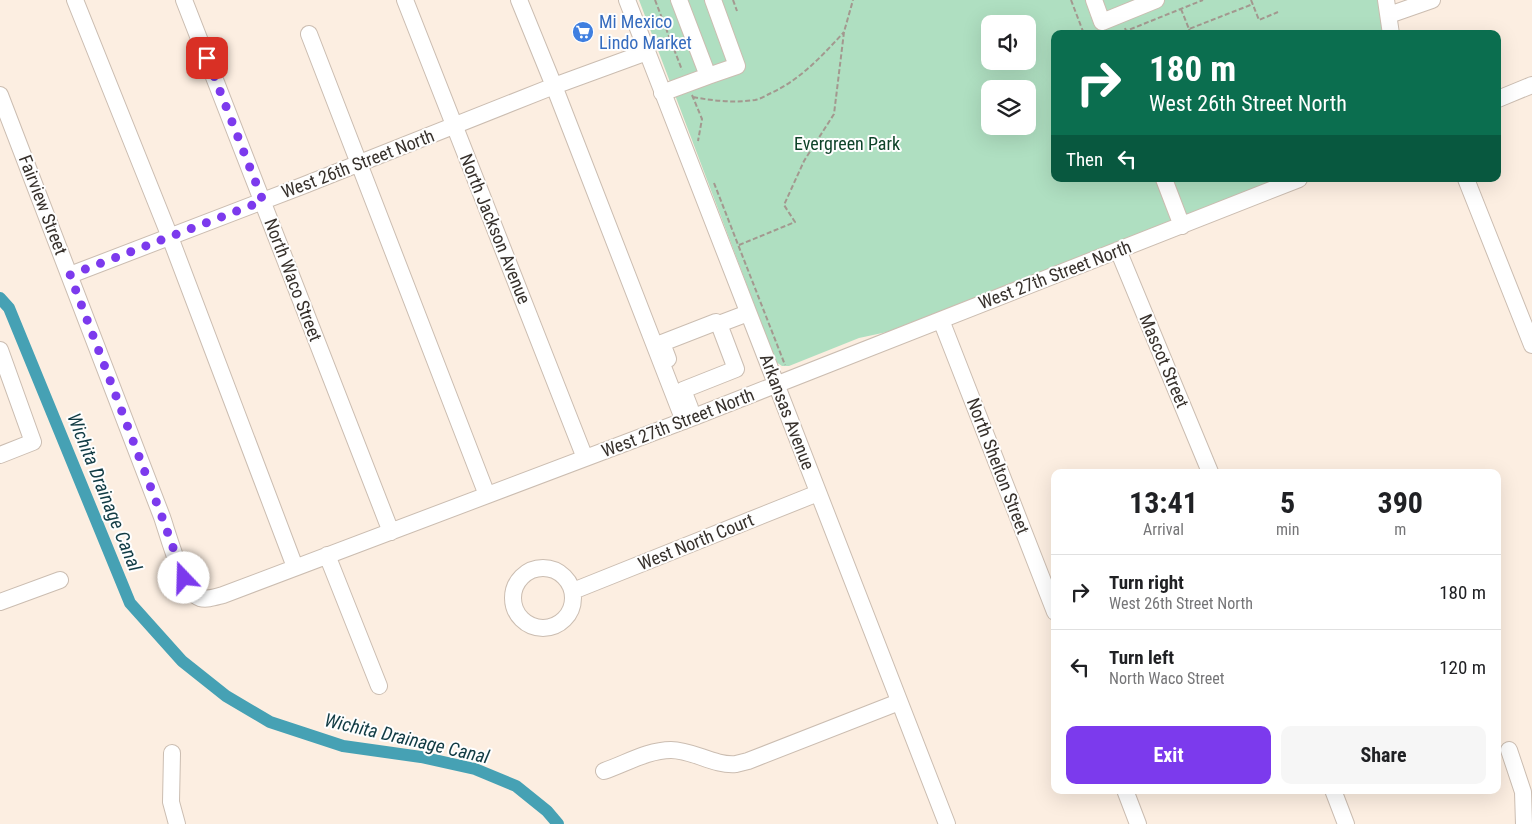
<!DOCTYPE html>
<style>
:root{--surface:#fff;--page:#f6f6f6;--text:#202124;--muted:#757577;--line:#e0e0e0;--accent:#7c3aed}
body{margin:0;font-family:"Roboto Condensed",sans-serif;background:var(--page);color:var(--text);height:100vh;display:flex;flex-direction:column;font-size:19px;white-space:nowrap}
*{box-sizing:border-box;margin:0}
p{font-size:16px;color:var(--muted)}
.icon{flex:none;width:28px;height:28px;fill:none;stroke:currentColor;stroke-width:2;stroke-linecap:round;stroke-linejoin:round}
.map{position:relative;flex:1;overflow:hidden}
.sheet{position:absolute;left:1051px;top:469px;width:450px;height:325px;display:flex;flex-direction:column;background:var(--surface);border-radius:10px;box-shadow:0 5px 20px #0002}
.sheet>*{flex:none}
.banner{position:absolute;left:1051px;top:30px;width:450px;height:152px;border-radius:10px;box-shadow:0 5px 20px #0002;background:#0b6e4f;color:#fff;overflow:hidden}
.buttons{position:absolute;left:981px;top:15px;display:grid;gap:10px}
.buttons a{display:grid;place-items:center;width:55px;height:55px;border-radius:10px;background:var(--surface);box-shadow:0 5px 20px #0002;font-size:25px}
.pin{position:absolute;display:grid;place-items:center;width:42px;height:42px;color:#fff;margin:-21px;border-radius:10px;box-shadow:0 2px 8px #0006}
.me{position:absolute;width:55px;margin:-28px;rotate:339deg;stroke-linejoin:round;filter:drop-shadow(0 0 4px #0008)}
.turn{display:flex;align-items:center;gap:18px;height:105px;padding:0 15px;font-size:22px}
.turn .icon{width:65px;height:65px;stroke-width:2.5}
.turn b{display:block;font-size:35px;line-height:42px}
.then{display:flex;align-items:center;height:48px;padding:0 15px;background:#0003;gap:10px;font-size:19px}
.eta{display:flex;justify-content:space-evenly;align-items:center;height:85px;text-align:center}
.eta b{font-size:30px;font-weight:700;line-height:35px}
.button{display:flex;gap:10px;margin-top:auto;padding:10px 15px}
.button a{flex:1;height:58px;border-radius:10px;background:var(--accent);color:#fff;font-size:20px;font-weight:700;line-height:58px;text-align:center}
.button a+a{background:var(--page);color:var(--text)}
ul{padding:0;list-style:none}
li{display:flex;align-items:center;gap:15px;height:75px;padding:0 15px;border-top:1px solid var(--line)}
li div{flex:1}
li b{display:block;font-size:19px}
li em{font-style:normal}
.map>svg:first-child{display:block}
</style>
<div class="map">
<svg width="1532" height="824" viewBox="0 0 1532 824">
<rect width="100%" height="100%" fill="#fceee1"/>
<!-- green -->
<path fill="#afdfc1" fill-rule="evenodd" d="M639 0H1379L1384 34H1055V179H1282L887 332 859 338 789 366H782L776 362ZM990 24H1028V61H990ZM990 89H1028V126H990Z"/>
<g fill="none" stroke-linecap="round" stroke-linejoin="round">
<!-- canal -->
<path stroke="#46a1b4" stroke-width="12" d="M0 298 9 308 130 603 182 661 226 696 270 722 343 746 421 757 475 769 516 786 547 811 558 824"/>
<!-- minor casing -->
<g stroke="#cbbdb1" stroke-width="18">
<path id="minor" d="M75 0 170 237 295 567
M184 0 391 532
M405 0 585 458
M519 0 554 86 684 421
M627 0 947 824
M1094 0 1102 22 1156 0
M1386 0 1391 34
M1389 15 1432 0
M309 34 487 495
M708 76 737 66 713 0
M662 93 708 76 679 0
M0 95 162 517C168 534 183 592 200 598 207 600 215 597 223 595L694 417 1299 179
M1498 99 1532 85
M1164 179 1182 226
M1466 179 1532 345
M1118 250 1210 472
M70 275 302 186 554 86 647 52
M941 320 1055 612
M0 350 33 442 0 455
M668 359 662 343 716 322 719 324
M690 408 683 390 736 369 719 324 748 313
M327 555 379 686
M513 598a30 30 0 1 1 60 0a30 30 0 1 1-60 0Z
M573 591 818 493
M0 602 60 580
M1509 750 1523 792 1524 824
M172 753 171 802 177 824
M604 771C625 764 648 750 671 750 693 750 714 766 736 764 740 763 744 762 748 761L899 702
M1125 790 1138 824
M1333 790 1346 824"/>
</g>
<!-- path -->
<path stroke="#a3988f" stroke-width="2" stroke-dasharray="5 2.5" stroke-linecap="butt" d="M655 0 682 70
M733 0 737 11
M1071 0 1084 34
M1251 0 1259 20 1278 12
M1181 9 1189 29 1253 4
M1125 28 1126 31 1203 0
M1189 29 1191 34
M692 95 702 119 698 141
M693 97C714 101 734 103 755 100 760 99 765 96 769 94 799 81 822 56 844 32
M714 183 785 365
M739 245 795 222 784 205 804 161 834 114 844 32 853 0"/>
<!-- minor -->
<use href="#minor" stroke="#fff" stroke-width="16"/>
</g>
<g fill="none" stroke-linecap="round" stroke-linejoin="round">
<!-- route -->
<path stroke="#7c3aed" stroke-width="9" stroke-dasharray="0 16.2" d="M184 578 162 517 70 275 263 201 207 58"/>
</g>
<!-- icons -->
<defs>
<g id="supermarket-disc" transform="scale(1.125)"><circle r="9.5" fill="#3f7fe0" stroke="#fefefe"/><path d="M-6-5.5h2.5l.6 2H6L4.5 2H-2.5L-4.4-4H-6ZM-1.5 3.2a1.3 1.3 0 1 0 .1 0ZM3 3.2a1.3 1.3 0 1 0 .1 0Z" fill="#fff"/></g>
</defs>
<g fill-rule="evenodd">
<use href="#supermarket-disc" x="583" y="32"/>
</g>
<g text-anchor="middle" stroke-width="4" stroke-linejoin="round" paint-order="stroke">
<!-- shop labels -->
<g font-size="18" fill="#366cbe" stroke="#fefefe" text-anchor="start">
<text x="599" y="28">Mi Mexico<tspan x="599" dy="21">Lindo Market</tspan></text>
</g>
<!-- park labels -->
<g font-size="18" fill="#0e4329" stroke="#fefefe">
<text x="847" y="150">Evergreen Park</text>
</g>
<!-- street labels -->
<g font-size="18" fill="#37312c" stroke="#fefefe">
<text transform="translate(358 164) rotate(-21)" y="6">West 26th Street North</text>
<text transform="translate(43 205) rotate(69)" y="6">Fairview Street</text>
<text transform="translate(495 229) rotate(68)" y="6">North Jackson Avenue</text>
<text transform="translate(1055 275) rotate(-21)" y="6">West 27th Street North</text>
<text transform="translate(293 280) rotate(69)" y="6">North Waco Street</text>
<text transform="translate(1164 361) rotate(67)" y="6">Mascot Street</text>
<text transform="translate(787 412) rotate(69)" y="6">Arkansas Avenue</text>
<text transform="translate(678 423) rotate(-21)" y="6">West 27th Street North</text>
<text transform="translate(998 466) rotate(69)" y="6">North Shelton Street</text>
<text transform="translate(696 542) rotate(-22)" y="6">West North Court</text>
</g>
<!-- water labels -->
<g font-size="19" font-style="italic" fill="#113b44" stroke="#fefefe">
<text transform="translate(105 492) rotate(68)" y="7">Wichita Drainage Canal</text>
<text transform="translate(407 738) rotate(13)" y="7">Wichita Drainage Canal</text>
</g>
</g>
</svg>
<div class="buttons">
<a><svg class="icon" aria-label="sound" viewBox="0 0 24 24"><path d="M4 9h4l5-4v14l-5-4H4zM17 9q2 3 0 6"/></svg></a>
<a><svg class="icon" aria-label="layers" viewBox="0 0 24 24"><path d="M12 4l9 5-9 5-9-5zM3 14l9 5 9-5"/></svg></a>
</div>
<div class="pin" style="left:207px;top:58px;background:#d93025"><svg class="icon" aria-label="arrive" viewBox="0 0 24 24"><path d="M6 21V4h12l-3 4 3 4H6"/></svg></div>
<svg class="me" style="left:184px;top:578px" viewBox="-20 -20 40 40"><circle r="19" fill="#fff"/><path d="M0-13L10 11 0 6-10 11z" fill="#7c3aed"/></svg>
<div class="banner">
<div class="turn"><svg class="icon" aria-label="right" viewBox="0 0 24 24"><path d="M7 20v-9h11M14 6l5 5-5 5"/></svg><div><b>180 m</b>West 26th Street North</div></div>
<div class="then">Then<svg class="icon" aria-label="left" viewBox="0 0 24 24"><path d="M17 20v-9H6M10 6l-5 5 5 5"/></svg></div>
</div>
<section class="sheet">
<div class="eta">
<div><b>13:41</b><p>Arrival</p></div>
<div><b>5</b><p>min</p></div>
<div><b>390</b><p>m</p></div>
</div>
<ul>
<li><svg class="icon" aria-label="right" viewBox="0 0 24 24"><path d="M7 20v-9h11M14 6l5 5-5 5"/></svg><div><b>Turn right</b><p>West 26th Street North</p></div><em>180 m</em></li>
<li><svg class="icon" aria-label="left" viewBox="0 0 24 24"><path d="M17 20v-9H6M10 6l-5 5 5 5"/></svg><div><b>Turn left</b><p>North Waco Street</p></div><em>120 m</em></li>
</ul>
<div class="button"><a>Exit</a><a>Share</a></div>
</section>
</div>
